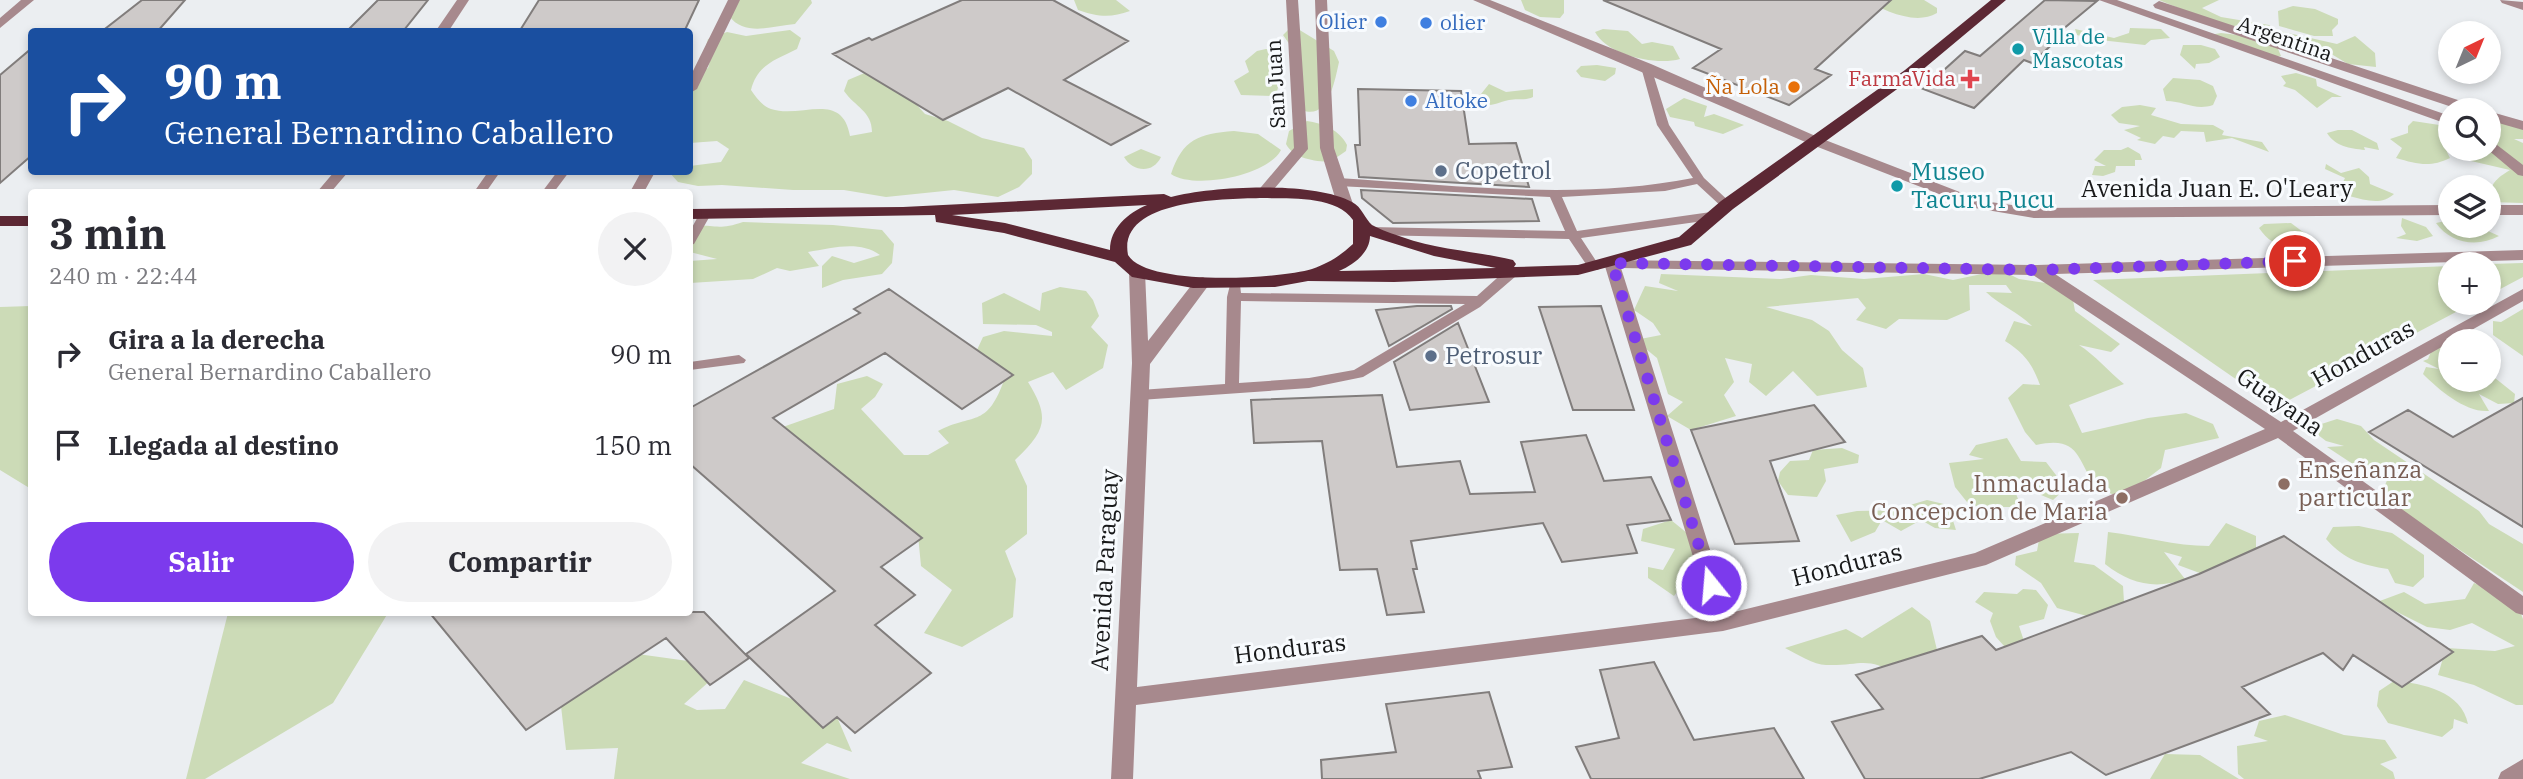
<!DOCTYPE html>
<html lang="es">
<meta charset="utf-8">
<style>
:root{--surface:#fff;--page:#f2f2f3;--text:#2b2b33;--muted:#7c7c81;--accent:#7c3aed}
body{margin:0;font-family:"IBM Plex Serif",serif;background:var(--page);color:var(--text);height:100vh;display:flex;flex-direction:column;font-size:26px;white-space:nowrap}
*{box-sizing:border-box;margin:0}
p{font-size:23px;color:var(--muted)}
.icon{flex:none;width:38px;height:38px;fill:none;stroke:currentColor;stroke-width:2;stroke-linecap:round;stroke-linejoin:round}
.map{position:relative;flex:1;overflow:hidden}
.sheet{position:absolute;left:28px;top:189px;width:665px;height:427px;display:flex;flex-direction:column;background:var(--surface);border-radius:7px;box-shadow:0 4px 10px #0003}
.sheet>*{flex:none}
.guide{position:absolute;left:28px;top:28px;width:665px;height:147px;border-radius:7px;box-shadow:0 4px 10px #0003;background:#1a4fa0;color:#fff;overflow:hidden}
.needle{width:46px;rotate:43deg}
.fabs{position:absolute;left:2438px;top:21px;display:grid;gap:14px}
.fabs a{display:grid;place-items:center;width:63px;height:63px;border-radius:50%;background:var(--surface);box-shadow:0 4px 10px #0003;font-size:35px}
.pin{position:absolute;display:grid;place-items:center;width:60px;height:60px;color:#fff;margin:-30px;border:4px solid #fff;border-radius:50%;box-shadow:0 2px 7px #0007}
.me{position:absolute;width:77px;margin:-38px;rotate:343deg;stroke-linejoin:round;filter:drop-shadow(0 0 5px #0008)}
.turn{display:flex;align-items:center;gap:24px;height:147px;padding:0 21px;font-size:32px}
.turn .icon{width:91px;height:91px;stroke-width:2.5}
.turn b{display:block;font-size:49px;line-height:60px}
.round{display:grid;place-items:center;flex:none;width:74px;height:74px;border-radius:37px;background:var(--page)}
.headline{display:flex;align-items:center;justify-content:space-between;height:119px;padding:0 21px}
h1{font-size:42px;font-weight:700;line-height:52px}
.cta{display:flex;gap:14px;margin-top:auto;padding:14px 21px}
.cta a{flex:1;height:80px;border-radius:42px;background:var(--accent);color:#fff;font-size:28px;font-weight:700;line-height:80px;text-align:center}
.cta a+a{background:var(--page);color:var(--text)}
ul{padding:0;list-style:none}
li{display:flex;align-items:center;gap:21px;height:91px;padding:0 21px}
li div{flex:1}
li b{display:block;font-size:26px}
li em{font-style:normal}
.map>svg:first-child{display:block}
</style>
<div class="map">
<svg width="2523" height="779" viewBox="0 0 2523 779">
<rect width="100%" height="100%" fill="#ebeef1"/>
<!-- green -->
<path fill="#ccdbb7" d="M735 0H811L812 3 795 24C772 26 745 37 729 16Z
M1074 0H1116L1130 11C1111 18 1098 17 1078 10Z
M1521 0H1564V13L1560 18 1540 17 1525 10Z
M1864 0H1924L1937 8V13C1915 26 1884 10 1864 0Z
M2159 0H2219L2202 8 2221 17 2269 25 2275 30 2337 44 2355 36 2375 53 2376 67 2348 64 2333 55 2276 44 2281 56 2273 57 2210 35 2221 33 2254 37 2261 28 2220 25Z
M2293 6 2315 9 2338 19V24L2332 30 2333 36H2314L2279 26 2278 11Z
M2130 28 2161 29 2170 38 2151 40 2145 45 2091 39 2077 35 2075 29 2114 38 2129 33Z
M1298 29 1334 51 1339 62C1334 85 1326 130 1292 104L1295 52 1283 35 1288 30Z
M1603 29 1628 31 1642 44 1652 42 1673 46 1680 59C1656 66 1607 55 1595 32Z
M790 30 801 38 797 49C775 60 757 65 751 90 756 97 762 106 771 109 801 119 842 90 850 136L872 132C872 111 855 107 844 91L848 80 867 72 915 103 925 114 948 121 982 138 1024 148 1032 160V174L1019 187 998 197 954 190 886 197 844 190H793L722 185 698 186 678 182 669 172H690V166L721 162 729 149 717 141 690 143V76L708 68 711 58 705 49 708 39 727 32 746 36Z
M2183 45H2201L2215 49 2220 57 2209 63 2196 64 2195 69 2180 55Z
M1266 49 1277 51 1282 56 1273 72 1279 83 1276 96 1241 95 1234 81 1249 72 1245 61 1257 51Z
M1597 65 1616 68 1615 74 1605 81 1581 77 1576 71 1581 66Z
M2296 73 2316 79 2317 86 2342 97H2332L2317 108 2295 90 2283 86 2286 83 2281 76Z
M2173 78 2200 80 2213 86 2217 96 2213 105C2195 111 2184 101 2166 101L2163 89Z
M1489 84 1506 92 1533 89V97C1525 101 1518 98 1509 100 1492 104 1494 107 1474 104L1472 98 1481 94Z
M1684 98 1707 106 1704 117 1714 114 1744 125 1723 134 1695 126 1694 122 1670 117 1666 109Z
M2140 105 2156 108 2151 115 2181 124 2213 125 2224 131 2222 135 2262 142 2269 152 2232 138 2206 142 2204 132 2181 131 2174 138 2163 136 2155 144 2137 140 2141 138 2124 130 2140 126 2119 123 2111 115 2122 107Z
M1307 121C1322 123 1340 130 1347 145L1346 151 1330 162C1314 161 1294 159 1286 144L1289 131Z
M2413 121 2446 126 2450 124V149H2488L2489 121H2511L2523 127V139H2514L2523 143V203L2489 202C2489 184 2497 178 2510 170L2471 161 2463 151 2447 152 2450 158C2430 168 2417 164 2396 158L2402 148 2390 139 2408 133V126Z
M2338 130H2352L2377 143 2379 150 2364 147 2365 150C2349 148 2336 147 2327 133Z
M1234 131 1258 134 1281 150C1268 176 1194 190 1171 174 1183 139 1198 134 1234 131Z
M2128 147 2140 154 2142 160H2135V166H2116L2115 172 2103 176 2092 175 2095 166H2106L2094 160 2104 150H2121Z
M1141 149 1161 157C1153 174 1133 172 1124 157Z
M2326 164 2341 173 2359 168 2369 177 2370 184 2394 194C2381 206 2366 200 2349 196L2342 184 2345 178 2325 169Z
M2402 218 2426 227 2433 236 2417 241 2396 238 2406 234 2401 226Z
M2450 220V226H2477L2499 236C2477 248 2450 243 2436 223Z
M743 222 833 225 882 230 894 244 892 263 882 274 843 280 822 288V266L832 256 854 263 880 255C859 240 833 248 808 252L819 266 790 271 777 268 753 279 690 283V261L717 259 690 252V226C714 224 717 231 743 222Z
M2291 223 2311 238C2290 248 2274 250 2259 228L2264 224Z
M2523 263V277L2489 295V264Z
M2450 266V303H2473L2276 407 2093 280Z
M2001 270 2019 279 2046 283 2073 300 2075 311 2120 344 2111 352 2079 345C2095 355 2109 372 2124 384L2069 405 2082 433 2148 418 2186 413 2213 424 2219 438 2165 450 2161 468 2122 498 2097 488C2076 460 2081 435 2036 445L2025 432 2008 398 2023 384 2040 385C2032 363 2024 353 2005 341L2014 321 2032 326C2018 312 2001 306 1986 292L2012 293 2006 285H1969L1970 310 1947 320 1899 319 1886 329 1856 320 1866 308 1858 298 1766 307 1812 320 1829 331 1842 350 1863 368 1867 387 1817 396 1793 371 1766 396 1749 382 1752 364 1725 358 1734 382 1724 395 1736 416 1691 430 1667 416 1683 402 1668 394 1657 358 1635 340 1661 335 1653 323 1634 310 1645 286 1678 291 1659 283 1661 274 1781 279 1811 275 1864 279 1924 274 1953 280Z
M1060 287 1086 291 1093 300 1099 316 1091 327 1108 345 1103 368 1066 390 1053 372 1028 382C1051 419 1045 431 1015 460L1027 486V534L1005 551 1016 579 1013 617 962 647 924 633 952 590 921 566 918 535 780 428 834 409 837 384 867 376 883 384 875 397 861 409 904 455H928L949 443 938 431C973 413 986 428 1003 383L977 350 983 337 1004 331 1052 336V332L1036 325 983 324 982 303 1004 293 1040 311 1042 293Z
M31 306H32L31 489 0 470V307Z
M2523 309V356L2493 335V321L2501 322Z
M2434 344 2450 348V380H2488L2489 362 2492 364 2495 378 2515 394 2514 403 2498 404 2479 394 2489 411C2466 413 2439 390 2423 374L2426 367 2439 369 2423 361 2428 359Z
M2337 419 2361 426 2374 440 2479 511 2489 524 2523 544V592L2380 497 2391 471 2365 472 2327 447 2344 446 2326 441 2309 428Z
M2007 438 2021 461 2046 462 2066 488 2053 500 2012 483 2021 507H1971L1955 487 1949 463 1984 459 1969 455 1976 445Z
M1842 448 1859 455 1858 463 1824 469 1826 481 1817 497 1788 495 1778 481 1780 472 1790 461 1809 460 1813 450Z
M1927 500 1948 505 1956 530 1935 528 1921 520 1901 531 1882 520 1875 532 1851 542 1836 515 1857 511 1907 510 1910 505Z
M1671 520 1698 542 1705 566 1689 576 1674 596 1648 578V567L1663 570 1675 549 1641 541 1643 529Z
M2226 523 2256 536V548L2239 556 2246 561 2224 582 2178 565 2182 557 2164 552 2185 579C2156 590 2130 584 2105 564L2108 532C2143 536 2175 546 2209 546Z
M2359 526 2392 533 2424 555V577L2413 587 2395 583 2388 569C2362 565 2345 560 2326 539L2333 527Z
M2079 533 2074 562 2094 565 2123 586 2124 602 2087 616 2057 608 2041 583 2015 565 2016 556 2037 551 2040 534Z
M2474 583 2516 601 2523 619V705H2516L2474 685 2438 675 2446 648 2495 651 2515 646 2472 623 2450 630 2427 627 2377 602 2404 592 2425 604 2465 599Z
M2023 589 2036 590 2048 605 2044 619 2019 626 2026 647 2013 656 1996 637 1990 621 1993 613 1975 602 1984 592 2017 594Z
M1912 607 1930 621 1938 654 1900 676C1865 655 1863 666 1826 665 1814 665 1797 654 1785 648L1846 629 1862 638Z
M228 613H388L333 703 205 779H186Z
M616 651 688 661 712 679 684 704 697 710 725 709 744 680 837 717 852 752 827 743 801 763 850 779H614L618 748 566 750 561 706Z
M2394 681C2423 683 2462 692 2468 724L2454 719 2453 728 2442 737 2388 723 2377 706 2379 691Z
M2285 715 2344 735 2385 740 2397 758 2380 764 2393 772 2395 779H2244L2238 774 2237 746 2268 741 2254 736 2259 721Z
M2165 754 2200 755 2239 779H2150Z"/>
<!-- building -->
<path fill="#cecac9" stroke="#817d7c" stroke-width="2" d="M142 0H185L157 32H101Z
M378 0H428L404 30 347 31Z
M539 0H699L684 32H519Z
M962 0H1053L1128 41 1064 80 1150 124 1111 145 1008 88 943 120 833 54 869 38 872 40Z
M1603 0H1891L1815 69 1831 75 1789 105 1693 68 1721 49Z
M2045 0 2097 1 2056 35 2061 36 2032 63 2024 60 1974 108 1923 89 1965 51 1980 56Z
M32 48V155L0 183V75Z
M1358 89 1461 91 1469 144 1516 143 1529 187 1359 177 1355 145H1360Z
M1361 190 1532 199 1539 221 1393 223 1362 198Z
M889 289 1013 375 962 409 885 353 773 418 922 538 881 567 915 595 875 625 931 673 855 733 837 717 823 728 746 654 835 591 690 464V408L860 313 854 309Z
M1417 306H1451L1452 309 1389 346 1376 310Z
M1601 306 1634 410H1573L1539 307Z
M1458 323 1489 402 1410 410 1394 362Z
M1382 395 1397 467 1460 461 1470 494 1535 492 1521 442 1586 435 1604 481 1651 477 1671 520 1627 525 1637 553 1562 562 1543 523 1411 541 1417 569H1413L1424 612 1387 615 1377 569 1340 570 1322 441 1254 443 1251 400Z
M2523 398V527L2369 432 2408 410 2453 437Z
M1814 405 1845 442 1770 461 1799 541 1735 544 1691 430Z
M2284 536 2453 652 2402 687 2353 655 2343 670 2323 653 2242 687 2270 714 2106 775 2071 752 1979 779H1865L1832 722 1883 709 1856 675 1982 636 1996 650 2199 574Z
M429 612H704L749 658 710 685 666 638 526 730Z
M1654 662 1694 740 1774 728 1804 779H1591L1576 747 1619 738 1600 670Z
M1489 692 1512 767 1478 771 1481 779H1322L1321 760 1396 752 1386 704Z"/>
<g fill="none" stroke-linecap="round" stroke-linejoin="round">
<!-- service -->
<path fill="#a7898d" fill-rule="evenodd" d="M1646 64 1651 67 1669 125 1704 178 1733 205 1731 208H1723L1697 184 1665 191 1562 197 1577 231 1718 211 1724 215 1718 219 1581 238 1600 267 1598 270H1590L1569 239 1371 235 1365 231 1371 227 1565 231 1550 197 1338 186 1332 182 1338 178C1455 185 1577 201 1693 178L1657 125 1641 67Z
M488 172H500L486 192H474Z
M557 172H569L554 192H542Z
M705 210 711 214 694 244 690 245V231L701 211Z
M1511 269 1517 273 1516 276 1480 307 1363 377 1309 388 1140 400 1133 395 1140 390 1225 384 1227 297 1230 285H1240L1241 293 1477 296 1506 270ZM1241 301 1465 304 1354 370 1309 378 1239 383Z
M739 355 746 360 744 363 690 370V362Z"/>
<!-- minor -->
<path fill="#a7898d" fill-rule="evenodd" d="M21 0H34L0 28V18Z
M457 0H469L448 32H435Z
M728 0H740L697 89 690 93V77Z
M1473 0H1490L1651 64 1820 138 1983 201 2034 208 2450 205V215L2034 218 1975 208 1810 144Z
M2099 0H2117L2450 116V125Z
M2500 0 2523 2V10L2502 3Z
M2159 1 2479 107 2481 110H2461L2155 8 2153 5Z
M2488 111 2523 121V130L2488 120Z
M2488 138 2523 165V176L2518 175 2487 149Z
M334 172H348L331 192H317Z
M641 172H655L644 192H630Z
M2488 205H2523V215H2488Z
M2523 250V260L2055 274 2281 422 2523 289V301L2293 431 2523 596V615L2516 613 2278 438 1986 565 1723 631 1136 705 1133 779H1111L1132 363 1129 272 1131 269 1137 267 1145 272 1148 341 1197 278 1203 277 1211 282 1150 364 1137 687 1711 616 1604 263 1606 260 2037 265ZM1621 268 2033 275 2265 429 1975 553 1730 613Z
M2523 759V779H2498L2501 772Z"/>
<!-- tertiary -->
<path fill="#a7898d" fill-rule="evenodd" d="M1286 0H1298L1308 149 1268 196 1263 197 1256 193 1294 148Z
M1315 0H1327L1334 148 1353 204 1345 209 1337 204 1320 148Z"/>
<!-- trunk -->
<path fill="#5c2834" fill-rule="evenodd" d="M1991 0H2006L1915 76 1733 209 1691 245 1578 275 1394 282 1308 281 1275 287 1193 288 1132 277 1115 262 1004 233 936 222 935 215 690 219V209L903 207 1164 194 1171 197C1213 186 1313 181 1352 202 1362 207 1365 219 1372 225 1381 230 1393 234 1402 237 1438 250 1476 251 1513 260L1516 264 1514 267 1578 265 1679 237 1721 201 1905 70ZM1263 198C1290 199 1336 195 1353 220V244C1340 256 1329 263 1312 269 1279 279 1147 287 1128 255 1117 198 1228 199 1263 198ZM1147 205C1128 213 1110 228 1110 250L1005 223 952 215ZM1370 236 1434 256 1496 268 1339 271C1353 265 1370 253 1370 236Z
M0 216H32V226H0Z"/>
</g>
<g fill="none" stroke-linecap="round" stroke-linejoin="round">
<!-- route -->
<path stroke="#7c3aed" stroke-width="12" stroke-dasharray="0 21.6" d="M1711 585 1612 263 2037 270 2295 261"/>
</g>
<!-- markers -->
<g fill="#3f7fe0" stroke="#f8fbfe" stroke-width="2.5">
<circle cx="1381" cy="22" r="7"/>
<circle cx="1426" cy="23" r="7"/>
<circle cx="1411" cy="101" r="7"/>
</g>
<g fill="#0f9aa8" stroke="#f8fbfe" stroke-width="2.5">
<circle cx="2018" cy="49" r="7"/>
<circle cx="1897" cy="186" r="7"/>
</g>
<path fill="#e0444e" stroke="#f8fbfe" stroke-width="2.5" d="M1966.5 68.5h7v7h7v7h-7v7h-7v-7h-7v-7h7z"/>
<circle fill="#e8710a" stroke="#f8fbfe" stroke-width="2.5" cx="1794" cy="87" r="7"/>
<g fill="#5c6f8a" stroke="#f8fbfe" stroke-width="2.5">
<circle cx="1441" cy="171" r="7"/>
<circle cx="1431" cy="356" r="7"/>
</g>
<g fill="#8d6e63" stroke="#f8fbfe" stroke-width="2.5">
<circle cx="2284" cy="484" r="7"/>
<circle cx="2122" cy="498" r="7"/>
</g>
<g text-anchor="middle" stroke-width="6" stroke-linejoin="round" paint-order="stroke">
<!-- far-shop labels -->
<g font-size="21" fill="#366cbe" stroke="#f8fbfe" text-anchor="start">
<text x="1367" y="29" text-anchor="end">Olier</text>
<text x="1440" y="30">olier</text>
<text x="1425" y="108">Altoke</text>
</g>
<!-- far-culture labels -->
<g font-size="21" fill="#0d838f" stroke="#f8fbfe" text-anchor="start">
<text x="2032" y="44">Villa de<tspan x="2032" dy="24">Mascotas</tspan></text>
</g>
<!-- far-street labels -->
<g font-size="21" fill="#18191a" stroke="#f8fbfe">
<text transform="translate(2285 39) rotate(19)" y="7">Argentina</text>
<text transform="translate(1276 84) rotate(-93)" y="7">San Juan</text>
</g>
<!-- far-health labels -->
<g font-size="21" fill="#be3a42" stroke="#f8fbfe" text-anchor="end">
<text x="1956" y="86">FarmaVida</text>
</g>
<!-- far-food labels -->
<g font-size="21" fill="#c56008" stroke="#f8fbfe" text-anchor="end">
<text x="1780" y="94">Ña Lola</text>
</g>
<!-- service labels -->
<g font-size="24" fill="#4e5e75" stroke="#f8fbfe" text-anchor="start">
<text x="1455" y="179">Copetrol</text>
<text x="1445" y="364">Petrosur</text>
</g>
<!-- culture labels -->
<g font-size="24" fill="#0d838f" stroke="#f8fbfe" text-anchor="start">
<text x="1911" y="180">Museo<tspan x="1911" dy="28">Tacuru Pucu</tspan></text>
</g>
<!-- street labels -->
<g font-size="24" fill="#18191a" stroke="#f8fbfe">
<text x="2217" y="197">Avenida Juan E. O'Leary</text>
<text transform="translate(2363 354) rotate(-29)" y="8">Honduras</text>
<text transform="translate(2280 402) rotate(35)" y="8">Guayana</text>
<text transform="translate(1847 565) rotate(-14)" y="8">Honduras</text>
<text transform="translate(1105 570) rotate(-87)" y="8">Avenida Paraguay</text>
<text transform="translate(1290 649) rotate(-7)" y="8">Honduras</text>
</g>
<!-- education labels -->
<g font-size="24" fill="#785e54" stroke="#f8fbfe" text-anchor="start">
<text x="2298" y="478">Enseñanza<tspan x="2298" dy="28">particular</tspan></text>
<text x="2108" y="492" text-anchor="end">Inmaculada<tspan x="2108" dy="28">Concepcion de Maria</tspan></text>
</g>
</g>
</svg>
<div class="fabs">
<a><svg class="needle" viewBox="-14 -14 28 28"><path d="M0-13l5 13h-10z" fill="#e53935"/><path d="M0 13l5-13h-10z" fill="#7c7c81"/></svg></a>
<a><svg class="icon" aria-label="search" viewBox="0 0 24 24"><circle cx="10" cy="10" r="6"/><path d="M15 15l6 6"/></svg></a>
<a><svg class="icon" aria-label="layers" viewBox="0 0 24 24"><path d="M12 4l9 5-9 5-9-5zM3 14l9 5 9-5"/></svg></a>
<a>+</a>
<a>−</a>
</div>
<div class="pin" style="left:2295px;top:261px;background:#d93025"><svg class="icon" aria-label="arrive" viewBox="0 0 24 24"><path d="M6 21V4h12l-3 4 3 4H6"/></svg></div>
<svg class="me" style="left:1711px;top:585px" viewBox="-20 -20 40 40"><circle r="17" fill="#7c3aed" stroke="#fff" stroke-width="3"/><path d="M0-11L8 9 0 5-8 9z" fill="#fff"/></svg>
<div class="guide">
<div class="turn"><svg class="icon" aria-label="right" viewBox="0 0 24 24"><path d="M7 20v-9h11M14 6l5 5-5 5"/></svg><div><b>90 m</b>General Bernardino Caballero</div></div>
</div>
<section class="sheet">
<div class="headline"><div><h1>3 min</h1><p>240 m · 22:44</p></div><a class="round"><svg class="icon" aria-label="close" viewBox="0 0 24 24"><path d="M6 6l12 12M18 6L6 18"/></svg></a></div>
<ul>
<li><svg class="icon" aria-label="right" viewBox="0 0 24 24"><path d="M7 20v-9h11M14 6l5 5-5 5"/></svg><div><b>Gira a la derecha</b><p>General Bernardino Caballero</p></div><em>90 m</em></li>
<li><svg class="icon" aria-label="arrive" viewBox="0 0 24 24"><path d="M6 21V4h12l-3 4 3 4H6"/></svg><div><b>Llegada al destino</b></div><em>150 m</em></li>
</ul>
<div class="cta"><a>Salir</a><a>Compartir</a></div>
</section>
</div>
